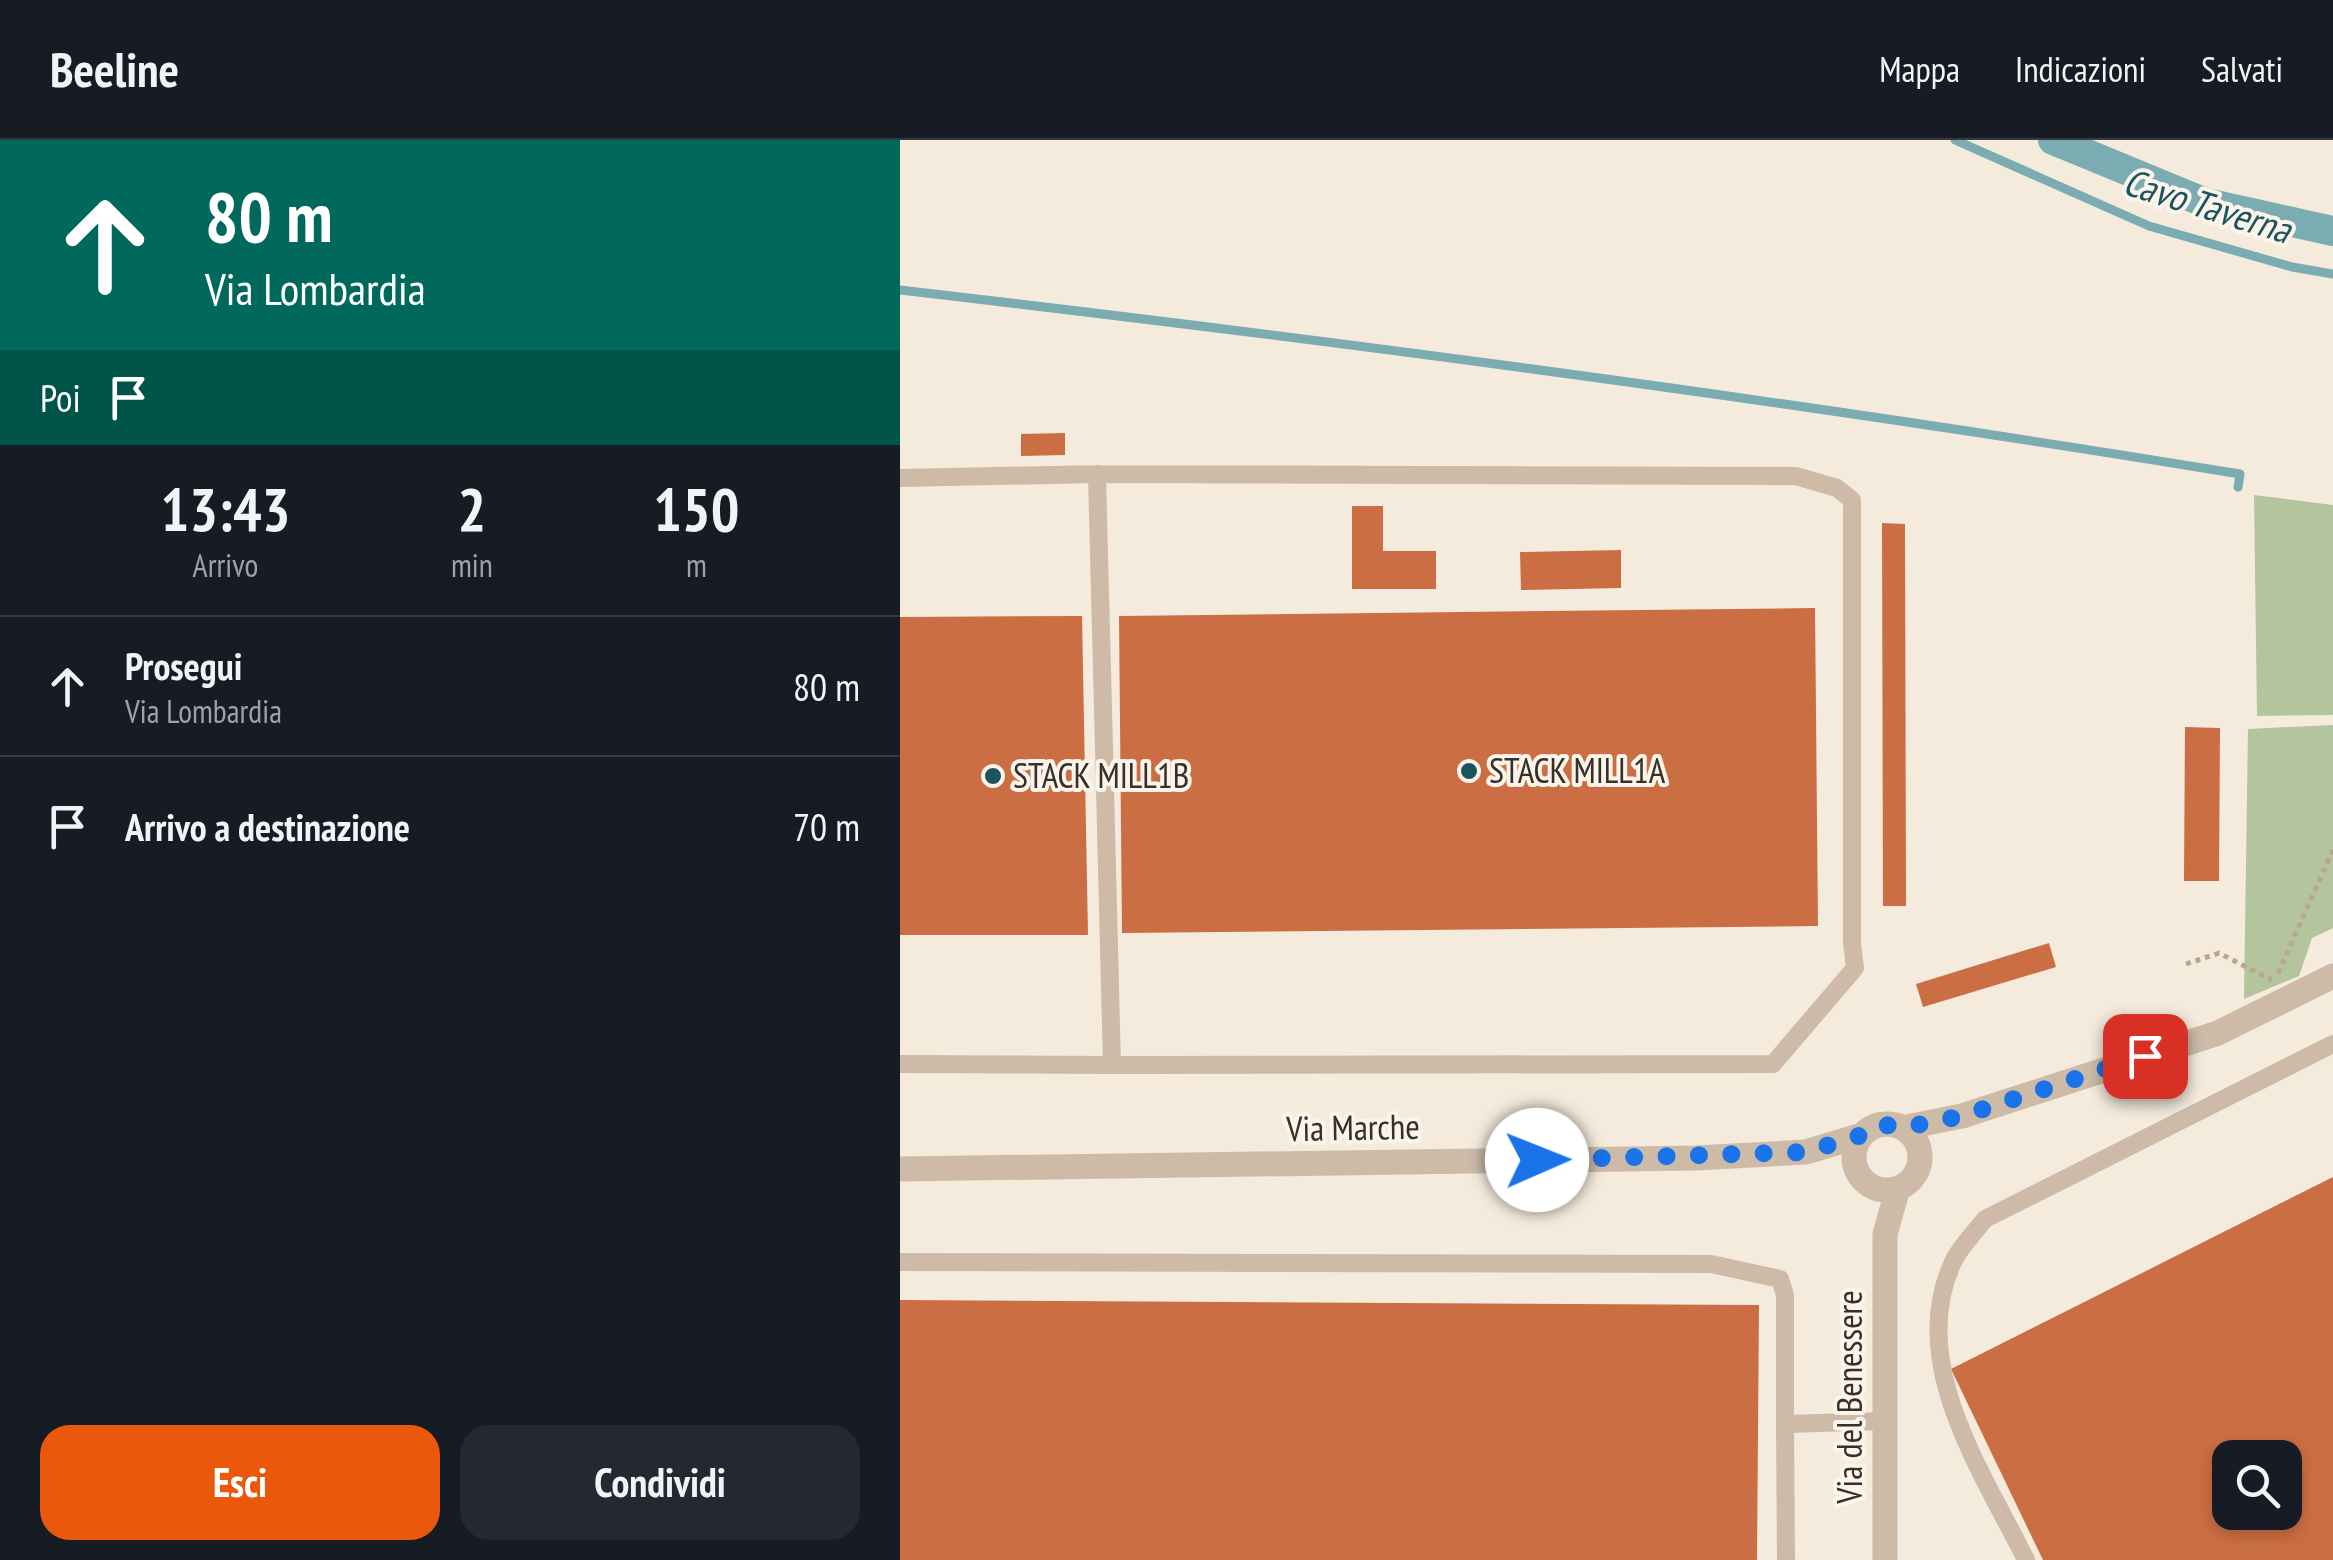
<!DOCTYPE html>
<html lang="it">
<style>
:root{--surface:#171b24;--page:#242831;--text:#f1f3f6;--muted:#9ea1a6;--line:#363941;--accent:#ea580c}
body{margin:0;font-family:"PT Sans Narrow",sans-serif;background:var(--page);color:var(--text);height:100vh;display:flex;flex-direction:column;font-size:38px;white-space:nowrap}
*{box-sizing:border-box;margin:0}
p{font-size:32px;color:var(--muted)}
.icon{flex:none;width:55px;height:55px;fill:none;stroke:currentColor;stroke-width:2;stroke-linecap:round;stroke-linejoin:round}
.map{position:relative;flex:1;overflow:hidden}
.side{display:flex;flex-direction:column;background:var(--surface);width:900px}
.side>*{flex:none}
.guide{background:#00695c;color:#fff;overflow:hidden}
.buttons{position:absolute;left:1312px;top:1300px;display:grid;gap:20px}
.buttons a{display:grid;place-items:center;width:90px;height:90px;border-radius:20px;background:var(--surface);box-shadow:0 5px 15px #0003;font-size:50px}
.pin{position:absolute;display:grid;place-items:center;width:85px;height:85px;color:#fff;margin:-42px;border-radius:20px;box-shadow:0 5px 15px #0006}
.me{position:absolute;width:110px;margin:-55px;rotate:89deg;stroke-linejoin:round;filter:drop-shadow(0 0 8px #0008)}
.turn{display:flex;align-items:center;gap:35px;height:210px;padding:0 40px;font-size:45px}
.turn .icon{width:130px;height:130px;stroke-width:2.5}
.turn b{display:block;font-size:70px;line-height:85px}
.then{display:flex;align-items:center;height:95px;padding:0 40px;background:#0003;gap:20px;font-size:38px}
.eta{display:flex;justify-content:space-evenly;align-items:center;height:170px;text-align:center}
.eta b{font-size:60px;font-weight:700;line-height:70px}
.action{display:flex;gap:20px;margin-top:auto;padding:20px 40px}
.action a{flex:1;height:115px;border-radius:30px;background:var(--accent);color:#fff;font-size:40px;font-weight:700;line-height:115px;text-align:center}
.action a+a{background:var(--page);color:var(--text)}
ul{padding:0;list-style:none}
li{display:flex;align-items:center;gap:30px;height:140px;padding:0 40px;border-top:2px solid var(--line)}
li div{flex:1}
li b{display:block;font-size:38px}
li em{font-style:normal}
header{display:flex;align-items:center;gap:60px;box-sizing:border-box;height:140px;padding:0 50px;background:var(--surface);border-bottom:2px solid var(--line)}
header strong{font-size:48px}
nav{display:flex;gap:55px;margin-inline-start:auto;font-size:35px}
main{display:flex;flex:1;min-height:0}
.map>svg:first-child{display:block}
</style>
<header>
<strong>Beeline</strong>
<nav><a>Mappa</a><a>Indicazioni</a><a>Salvati</a></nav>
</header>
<main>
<section class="side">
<div class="guide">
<div class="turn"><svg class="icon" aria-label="ahead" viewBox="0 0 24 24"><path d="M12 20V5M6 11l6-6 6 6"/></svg><div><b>80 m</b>Via Lombardia</div></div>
<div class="then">Poi<svg class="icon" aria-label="arrive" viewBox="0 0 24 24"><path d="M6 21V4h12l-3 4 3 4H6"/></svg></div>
</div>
<div class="eta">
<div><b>13:43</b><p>Arrivo</p></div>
<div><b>2</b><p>min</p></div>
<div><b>150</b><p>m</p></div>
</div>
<ul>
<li><svg class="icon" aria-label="ahead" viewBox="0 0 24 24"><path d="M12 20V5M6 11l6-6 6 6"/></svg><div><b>Prosegui</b><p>Via Lombardia</p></div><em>80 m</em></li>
<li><svg class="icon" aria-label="arrive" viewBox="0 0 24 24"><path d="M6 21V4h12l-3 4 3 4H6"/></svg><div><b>Arrivo a destinazione</b></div><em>70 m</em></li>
</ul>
<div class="action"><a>Esci</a><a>Condividi</a></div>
</section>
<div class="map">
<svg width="1433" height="1420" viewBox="0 0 1433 1420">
<rect width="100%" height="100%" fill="#f4ebdd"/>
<!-- green -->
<path fill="#b4c49c" d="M1354 355 1433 365V575L1357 576Z
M1433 585V788L1412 798 1399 836 1344 859 1348 589Z"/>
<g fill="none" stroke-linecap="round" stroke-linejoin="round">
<!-- stream -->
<path stroke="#7bacb2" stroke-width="9" d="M1055 0 1249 86 1392 127 1433 134
M0 150C448 202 895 261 1340 334L1338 347"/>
<!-- canal -->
<path stroke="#7bacb2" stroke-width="30" d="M1153 0 1306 63 1433 91"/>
</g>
<!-- building -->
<path fill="#cb6e44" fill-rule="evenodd" d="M165 293V315L121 316V294Z
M452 366H483V411H536V449H452Z
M982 383 1005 384 1006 766H983Z
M721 410V448L621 450 620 412Z
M915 468 918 786 222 793 219 476Z
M182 476 188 795H0V477Z
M1285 587 1320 588 1319 741H1284Z
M1149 803 1156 827 1023 867 1016 844Z
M1433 1037V1420H1143L1051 1229ZM1330 1318H1385V1372H1330Z
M0 1160 859 1165 857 1420H0Z"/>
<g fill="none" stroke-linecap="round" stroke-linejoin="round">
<!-- path -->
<path stroke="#b9a592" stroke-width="5" stroke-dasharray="5 5" stroke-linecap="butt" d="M1286 824 1319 813 1372 840
M1378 833 1433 710"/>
<!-- service -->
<path stroke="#cdbba8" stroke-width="18" d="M0 338 197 334 896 336 937 348 952 360V803L955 828 873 924 212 925 197 334
M0 924 212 925
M0 1122 811 1124 880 1139 885 1155V1284L985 1281
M885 1284 886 1420
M1126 1420C1083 1332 1006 1223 1053 1122 1060 1107 1075 1092 1085 1079L1433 904"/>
<!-- minor -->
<path stroke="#cdbba8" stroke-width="25" d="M954 1017a33 33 0 1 1 66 0a33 33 0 1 1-66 0Z
M1002 988 1062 976 1318 893 1433 836
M0 1029 796 1018 906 1012 962 995
M985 1420V1094L998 1048"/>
</g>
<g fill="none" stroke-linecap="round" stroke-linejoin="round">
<!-- route -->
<path stroke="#1a73e8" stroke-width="18" stroke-dasharray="0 32.4" d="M637 1020 906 1012 962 995 981 984 1002 988 1062 976 1245 916"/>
</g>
<!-- markers -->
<g fill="#1c545d" stroke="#fbf4ea" stroke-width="4">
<circle cx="569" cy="631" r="10"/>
<circle cx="93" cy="636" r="10"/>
</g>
<g text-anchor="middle" stroke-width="8" stroke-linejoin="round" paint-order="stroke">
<!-- poi labels -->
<g font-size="35" fill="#392f29" stroke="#fbf4ea" text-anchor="start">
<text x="589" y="643">STACK MILL1A</text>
<text x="113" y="648">STACK MILL1B</text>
</g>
<!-- street labels -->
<g font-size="35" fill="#392f29" stroke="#fbf4ea">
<text transform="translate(453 988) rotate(-1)" y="12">Via Marche</text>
<text transform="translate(950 1257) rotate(-90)" y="12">Via del Benessere</text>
</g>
<!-- water labels -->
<g font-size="38" font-style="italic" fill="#1c545d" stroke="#fbf4ea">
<text transform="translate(1307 66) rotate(17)" y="13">Cavo Taverna</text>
</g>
</g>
</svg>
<div class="buttons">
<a><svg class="icon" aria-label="search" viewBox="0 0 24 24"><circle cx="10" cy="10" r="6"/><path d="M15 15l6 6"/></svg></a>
</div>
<div class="pin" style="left:1245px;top:916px;background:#d93025"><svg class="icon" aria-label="arrive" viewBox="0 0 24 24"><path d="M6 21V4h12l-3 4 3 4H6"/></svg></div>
<svg class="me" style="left:637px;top:1020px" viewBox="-20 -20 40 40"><circle r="19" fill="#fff"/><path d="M0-13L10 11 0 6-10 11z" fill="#1a73e8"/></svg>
</div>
</main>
